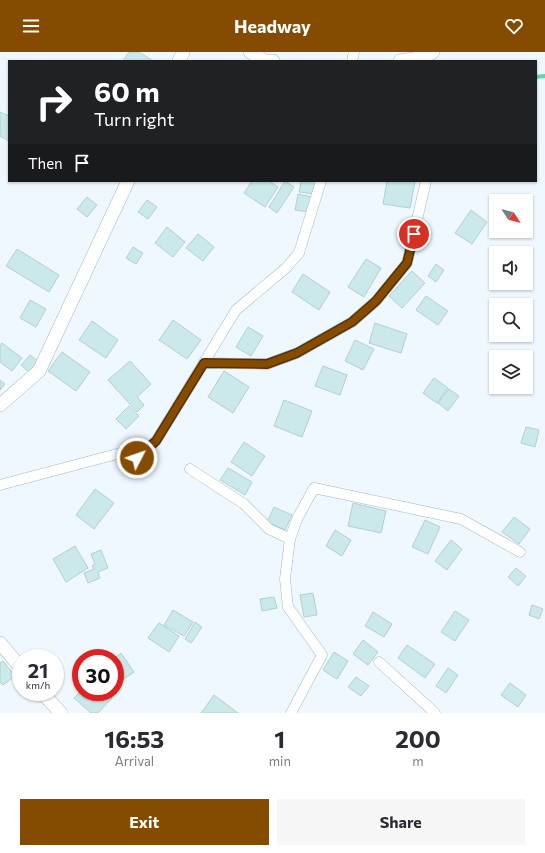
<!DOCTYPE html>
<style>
:root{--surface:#fff;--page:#f7f7f7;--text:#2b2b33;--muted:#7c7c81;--accent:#854b00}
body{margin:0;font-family:Commissioner,sans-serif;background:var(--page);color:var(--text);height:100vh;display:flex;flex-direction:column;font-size:15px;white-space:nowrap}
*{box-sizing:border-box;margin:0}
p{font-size:13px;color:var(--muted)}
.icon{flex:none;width:22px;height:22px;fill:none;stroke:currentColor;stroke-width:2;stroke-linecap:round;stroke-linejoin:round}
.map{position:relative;height:661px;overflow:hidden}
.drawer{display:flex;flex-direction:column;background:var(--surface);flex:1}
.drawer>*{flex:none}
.top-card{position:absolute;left:8px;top:8px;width:529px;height:122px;border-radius:0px;box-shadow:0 1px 3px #0004;background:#202124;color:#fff;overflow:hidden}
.needle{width:26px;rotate:126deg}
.controls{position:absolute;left:489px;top:142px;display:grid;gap:8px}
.controls a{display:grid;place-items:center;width:44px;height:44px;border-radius:0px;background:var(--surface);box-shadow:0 1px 3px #0004;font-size:20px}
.speed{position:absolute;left:12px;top:597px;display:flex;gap:8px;font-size:20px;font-weight:700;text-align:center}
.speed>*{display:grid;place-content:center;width:52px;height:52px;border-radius:50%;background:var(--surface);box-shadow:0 1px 3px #0004;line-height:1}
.speed small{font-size:10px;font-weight:400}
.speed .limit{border:6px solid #d22;background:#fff;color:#111}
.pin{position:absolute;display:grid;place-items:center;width:34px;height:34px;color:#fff;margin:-17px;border:2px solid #fff;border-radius:50%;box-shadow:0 1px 4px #0007}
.me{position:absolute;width:44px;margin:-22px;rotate:49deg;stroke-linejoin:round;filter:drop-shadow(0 0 3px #0008)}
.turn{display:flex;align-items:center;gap:14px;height:84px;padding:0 20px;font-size:18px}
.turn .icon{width:52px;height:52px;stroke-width:2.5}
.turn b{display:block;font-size:28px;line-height:34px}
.then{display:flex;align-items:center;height:38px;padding:0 20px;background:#0003;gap:8px;font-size:15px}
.eta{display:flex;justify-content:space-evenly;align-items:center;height:68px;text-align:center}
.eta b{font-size:24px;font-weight:700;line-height:28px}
.button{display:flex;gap:8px;margin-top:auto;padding:8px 20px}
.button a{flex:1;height:46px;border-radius:0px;background:var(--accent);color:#fff;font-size:16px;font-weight:700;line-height:46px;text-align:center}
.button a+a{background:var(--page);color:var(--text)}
header{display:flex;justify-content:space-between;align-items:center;height:52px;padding:0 20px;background:var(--accent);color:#fff;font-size:18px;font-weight:700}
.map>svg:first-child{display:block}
</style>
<header><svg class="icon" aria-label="menu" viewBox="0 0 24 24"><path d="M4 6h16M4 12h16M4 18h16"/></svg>Headway<svg class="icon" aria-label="heart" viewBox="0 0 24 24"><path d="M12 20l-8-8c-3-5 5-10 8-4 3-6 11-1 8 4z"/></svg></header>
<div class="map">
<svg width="545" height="661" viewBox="0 0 545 661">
<rect width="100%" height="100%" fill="#eff8fe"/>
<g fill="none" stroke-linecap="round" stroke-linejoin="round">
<!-- stream -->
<path stroke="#5cd8ab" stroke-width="4" d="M536 25 545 24"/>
</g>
<!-- building -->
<path fill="#cbe9eb" stroke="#b2d0d1" d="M129 0H139L153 9H123Z
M0 60 9 64V89L0 84Z
M252 129H269L278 135 265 155 244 141Z
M285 129 294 135 277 161 269 155Z
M301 129H317L315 142 299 140Z
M387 129H415L410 156 383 152Z
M298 142 312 145 309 160 295 158Z
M87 145 97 153 87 165 77 157Z
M147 148 157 155 148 167 138 160Z
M471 158 487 170 472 192 455 181Z
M167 175 185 190 173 205 155 191Z
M198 182 214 195 203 209 186 196Z
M133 195 143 201 136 212 126 206Z
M17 197 59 223 49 240 6 214Z
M366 207 381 216 364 245 348 235Z
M436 212 444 218 436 230 428 224Z
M412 219 425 231 402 256 389 244Z
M303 222 330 240 319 258 292 240Z
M426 244 448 259 438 273 416 258Z
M30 248 46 257 36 275 20 266Z
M173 268 201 288 187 307 159 288Z
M92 269 118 288 106 306 79 288Z
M375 271 407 282 401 301 369 291Z
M248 275 263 284 251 304 236 295Z
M355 288 374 297 363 318 345 309Z
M2 291 22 306 12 319 0 310V294Z
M62 300 90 320 76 339 48 319Z
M30 303 39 310 30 321 21 313Z
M130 309 151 332 137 345 144 353 137 360 108 328Z
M323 314 347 323 340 343 315 334Z
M224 319 249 335 233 361 208 345Z
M434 326 448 336 437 351 423 341Z
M0 328 5 332 0 338Z
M449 337 459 344 448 359 438 351Z
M284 348 312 359 302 385 274 374Z
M129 354 139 364 126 377 116 367Z
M526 375 539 378 535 395 521 391Z
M244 390 265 404 252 424 231 410Z
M228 416 252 430 245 443 220 428Z
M95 437 114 451 94 477 76 463Z
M353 451 386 459 381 481 348 474Z
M274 455 292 463 285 478 267 470Z
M514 465 530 477 519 492 502 480Z
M425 468 440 475 428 502 412 495Z
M335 478 351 488 342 504 326 494Z
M451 488 462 497 447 518 435 509Z
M75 494 88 516 66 530 53 507Z
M101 498 108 516 98 520 100 526 88 531 84 521 94 517 92 514 95 512 91 502Z
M516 516 526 524 518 534 508 525Z
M313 541 317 563 304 565 300 543Z
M274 545 277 556 262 559 260 547Z
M532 553 543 557 539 567 529 563Z
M173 558 193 570 184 584 164 573Z
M455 559 469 568 455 589 441 580Z
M373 560 392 572 384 585 365 574Z
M195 570 202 575 191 591 185 587Z
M159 571 179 584 169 600 148 586Z
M363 588 378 600 368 613 353 602Z
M407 593 435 612 425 626 398 606Z
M334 600 348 609 337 627 323 618Z
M121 601 134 620 118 631 115 626V606Z
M3 609 15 624 3 633 0 630V611Z
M448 616 458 623 446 641 436 634Z
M356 625 369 634 361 644 348 635Z
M510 631 526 643 518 655 501 643Z
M81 639 106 640 112 646 98 661H91L74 646Z
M214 643 238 661H201Z"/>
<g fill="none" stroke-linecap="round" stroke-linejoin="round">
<!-- minor casing -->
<g stroke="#a2b8c6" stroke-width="11">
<path id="minor" d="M352 9 354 0
M204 311 267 312 297 301 352 270 376 249 407 211 426 129
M190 417 244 452 269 477 290 487
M0 433 117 402 137 406 156 389 236 258 286 216 299 201 321 129
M379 610 435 661
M291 661 322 603 288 555 285 527 290 487 297 467 314 436 461 467 520 500"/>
</g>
<!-- tertiary casing -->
<g stroke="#a2b8c6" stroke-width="14">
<path id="tertiary" d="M250 0 265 9H273
M179 9 183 0
M400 9 425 5 433 0
M0 353 39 319 128 129
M0 591 21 616
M41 640 61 661"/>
</g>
<!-- minor -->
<use href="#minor" stroke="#fff" stroke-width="10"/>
<!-- tertiary -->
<use href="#tertiary" stroke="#fff" stroke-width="13"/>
</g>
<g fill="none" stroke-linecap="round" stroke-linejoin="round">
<!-- route casing -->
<g stroke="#563100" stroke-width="10">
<path id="route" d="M137 406 156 389 204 311 267 312 297 301 352 270 376 249 407 211 414 182"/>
</g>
<!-- route -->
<use href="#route" stroke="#854b00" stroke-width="7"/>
</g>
</svg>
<div class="controls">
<a><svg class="needle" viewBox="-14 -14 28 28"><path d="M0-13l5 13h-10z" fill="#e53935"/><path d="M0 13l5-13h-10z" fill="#7c7c81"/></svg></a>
<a><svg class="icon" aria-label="sound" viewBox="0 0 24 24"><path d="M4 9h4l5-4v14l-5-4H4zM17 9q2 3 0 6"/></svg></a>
<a><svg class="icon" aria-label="search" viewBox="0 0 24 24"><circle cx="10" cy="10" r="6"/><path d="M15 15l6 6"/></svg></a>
<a><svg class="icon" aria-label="layers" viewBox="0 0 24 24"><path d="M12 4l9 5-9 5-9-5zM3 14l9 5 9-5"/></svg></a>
</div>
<div class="speed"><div>21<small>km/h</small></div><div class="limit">30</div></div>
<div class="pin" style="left:414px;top:182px;background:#d93025"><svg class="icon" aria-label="arrive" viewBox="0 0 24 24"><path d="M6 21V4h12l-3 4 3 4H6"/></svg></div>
<svg class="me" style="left:137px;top:406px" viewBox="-20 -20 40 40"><circle r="17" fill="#854b00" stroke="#fff" stroke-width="3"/><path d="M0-11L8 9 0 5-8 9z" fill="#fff"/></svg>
<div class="top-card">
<div class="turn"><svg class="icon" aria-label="right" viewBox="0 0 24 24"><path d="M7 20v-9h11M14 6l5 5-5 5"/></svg><div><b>60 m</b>Turn right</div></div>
<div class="then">Then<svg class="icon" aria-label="arrive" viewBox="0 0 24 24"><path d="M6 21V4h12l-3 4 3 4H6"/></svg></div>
</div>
</div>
<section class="drawer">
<div class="eta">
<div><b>16:53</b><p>Arrival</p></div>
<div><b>1</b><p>min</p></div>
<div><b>200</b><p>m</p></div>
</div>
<div class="button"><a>Exit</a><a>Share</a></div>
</section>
